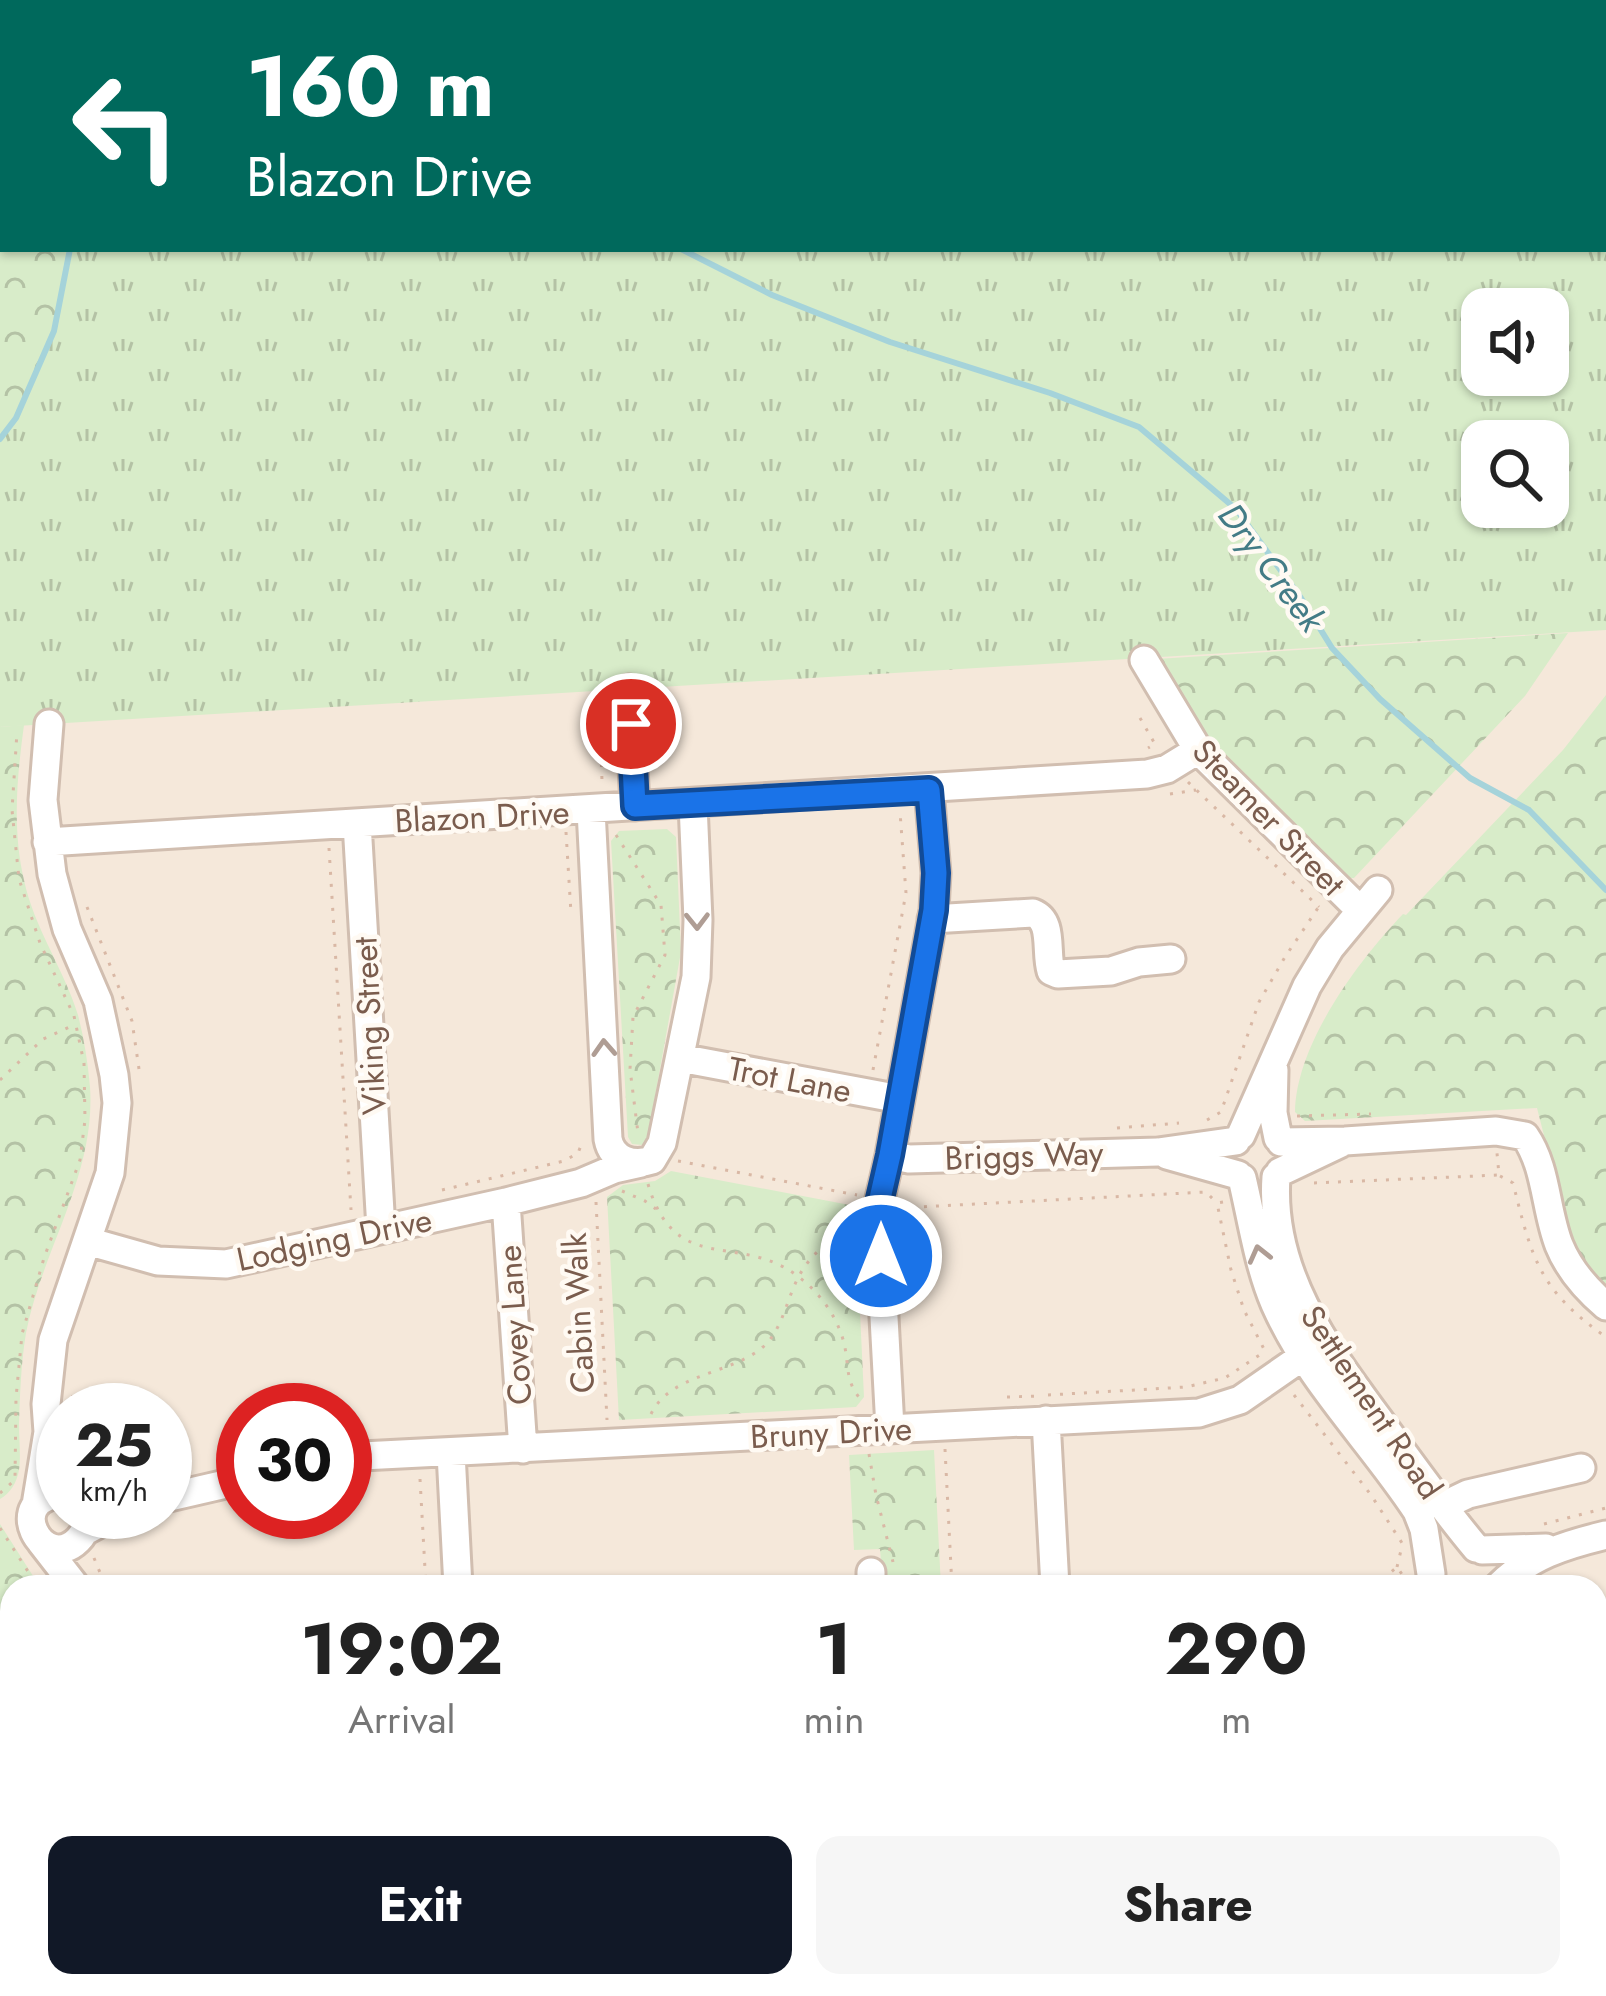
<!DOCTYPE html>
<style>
:root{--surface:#fff;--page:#f6f6f6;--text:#222;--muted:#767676;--accent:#111827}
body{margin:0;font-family:Jost,sans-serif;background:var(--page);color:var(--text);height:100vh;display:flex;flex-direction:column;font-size:45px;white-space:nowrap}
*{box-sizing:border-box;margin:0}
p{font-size:39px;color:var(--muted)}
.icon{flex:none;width:66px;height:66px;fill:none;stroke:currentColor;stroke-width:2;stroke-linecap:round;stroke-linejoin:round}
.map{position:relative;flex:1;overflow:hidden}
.side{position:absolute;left:0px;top:1575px;width:1608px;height:423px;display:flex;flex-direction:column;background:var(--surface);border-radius:36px 36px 0 0;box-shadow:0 3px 9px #0004}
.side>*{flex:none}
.guide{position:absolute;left:0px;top:0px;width:1608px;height:252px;box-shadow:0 3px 9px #0004;background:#00695c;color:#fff;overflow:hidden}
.controls{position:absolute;left:1461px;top:288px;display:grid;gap:24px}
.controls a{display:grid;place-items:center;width:108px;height:108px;border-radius:24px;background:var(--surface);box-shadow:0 3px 9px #0004;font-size:60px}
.speed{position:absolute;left:36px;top:1383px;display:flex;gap:24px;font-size:60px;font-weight:700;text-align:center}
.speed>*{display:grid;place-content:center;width:156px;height:156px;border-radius:50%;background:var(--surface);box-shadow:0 3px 9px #0004;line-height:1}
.speed small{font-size:30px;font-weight:400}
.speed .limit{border:18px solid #d22;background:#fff;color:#111}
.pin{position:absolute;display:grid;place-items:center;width:102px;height:102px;color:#fff;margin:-51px;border:6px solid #fff;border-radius:50%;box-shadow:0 3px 12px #0007}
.me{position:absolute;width:132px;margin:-66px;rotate:0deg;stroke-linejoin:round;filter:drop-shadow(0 0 9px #0008)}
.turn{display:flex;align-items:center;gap:42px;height:252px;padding:0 48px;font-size:54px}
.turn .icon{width:156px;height:156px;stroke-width:2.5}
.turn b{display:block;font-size:84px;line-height:102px}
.eta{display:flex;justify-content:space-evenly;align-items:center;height:204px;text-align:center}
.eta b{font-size:72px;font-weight:700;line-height:84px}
.button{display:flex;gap:24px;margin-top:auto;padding:24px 48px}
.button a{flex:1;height:138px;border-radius:24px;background:var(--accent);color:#fff;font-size:48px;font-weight:700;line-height:138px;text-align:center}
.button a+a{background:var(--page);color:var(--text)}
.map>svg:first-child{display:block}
</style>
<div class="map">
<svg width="1606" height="1996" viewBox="0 0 1606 1996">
<defs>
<pattern id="grass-tufts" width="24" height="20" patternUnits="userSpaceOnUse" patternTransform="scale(3)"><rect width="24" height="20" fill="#d8ecc9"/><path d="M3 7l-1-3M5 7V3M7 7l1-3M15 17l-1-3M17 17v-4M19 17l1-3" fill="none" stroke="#b4c2a5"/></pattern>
<pattern id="forest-crowns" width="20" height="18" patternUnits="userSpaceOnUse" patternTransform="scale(3)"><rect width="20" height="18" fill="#d8ecc9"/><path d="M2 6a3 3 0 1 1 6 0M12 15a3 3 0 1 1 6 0" fill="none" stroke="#b4c2a5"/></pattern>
</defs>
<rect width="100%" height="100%" fill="#fdf6ec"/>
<!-- residential -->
<path fill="#f5e8da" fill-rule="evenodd" d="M0 0H1606V1996H0L3 1970 0 1922ZM3 3H1605V249H3ZM1482 309H1548V375H1482ZM1482 441H1548V507H1482ZM63 1410H165V1512H63ZM243 1410H345V1512H243ZM12 1587H1596V1986H12Z"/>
<!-- grass -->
<path fill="url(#grass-tufts)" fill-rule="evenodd" d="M35 0H1606V630L0 727V439L16 417 54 331 70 249H1605V3H37ZM1482 309H1548V375H1482ZM1482 441H1548V507H1482Z"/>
<!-- forest -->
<path fill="url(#forest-crowns)" d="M0 0H35L37 3H3V249H70L54 331 16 418 0 439Z
M1568 633 1525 696 1354 878H1342L1221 762 1156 659Z
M1606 695V1294L1573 1249 1537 1108 1305 1121 1295 1112C1296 1044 1358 961 1403 914L1406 915 1563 750Z
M24 725C17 776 12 829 24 880 34 928 64 969 78 1015 84 1038 88 1063 90 1087 96 1175 42 1250 26 1333 21 1363 20 1394 19 1424 19 1439 21 1456 19 1470 17 1482 10 1494 0 1499V727Z
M667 829 676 837 681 952 647 1141 642 1145 632 1144 628 1137 611 841 619 831Z
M671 1171 855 1206 864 1397 856 1407 619 1420 607 1197 623 1185 655 1181Z
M934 1450 941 1587H883L880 1549 854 1550 849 1455Z
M0 1524 40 1587H12V1954L0 1952Z"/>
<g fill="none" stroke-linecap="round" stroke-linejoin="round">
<!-- stream -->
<path stroke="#a5d3da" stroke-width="6" d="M35 0 37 3
M367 0 371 3
M681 249 772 295 890 342 1050 393 1139 427 1236 509 1301 598 1332 648 1380 699 1470 778 1529 810 1606 890
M0 439 16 418 54 331 70 249
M0 1910 3 1970 0 1987"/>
<!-- minor casing -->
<g stroke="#d1beb0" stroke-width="33">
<path id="minor" d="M1144 660 1198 750 1360 910
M629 689 635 806
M591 810 608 1139C612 1161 634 1166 652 1160L662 1143 696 977 698 920 693 804
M357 823 381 1229
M47 842 1147 774 1167 769 1198 750
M932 919 1033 913C1054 921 1045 952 1051 971L1058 974 1111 971 1139 962 1171 959
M680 1058 900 1099
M1274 1070 1273 1113 1278 1138
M1241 1135 1307 986 1330 948 1378 890
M1281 1142 1345 1141 1496 1131 1525 1136C1547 1168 1545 1209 1559 1245 1569 1270 1586 1289 1606 1306
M890 1155 909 1159 1158 1152 1236 1141
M1167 1155 1238 1175
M1280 1172 1341 1143
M1276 1177C1269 1275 1330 1353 1385 1428 1415 1469 1444 1510 1476 1548
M1242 1178C1252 1220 1258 1264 1275 1304 1309 1381 1371 1441 1417 1511L1424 1529 1431 1574
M506 1202 523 1449
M87 1241 158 1261 226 1264 506 1202 581 1183 614 1169 641 1163
M1046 1420 1055 1587
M890 1428 878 1207 890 1155 934 910 936 873 929 789
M451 1453 458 1587
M345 1459 362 1456 1199 1413 1240 1400 1302 1357
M63 1494C1 1497 43 1575 78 1540 87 1531 87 1523 85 1512
M165 1498 243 1480
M36 1505 48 1432 46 1404 53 1340 110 1173 117 1103 114 1075 98 1001 67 929 52 874 43 800 49 724
M1443 1506 1468 1494 1581 1468
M85 1531 121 1512
M41 1542 76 1587
M1482 1550 1546 1548
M871 1572V1587
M1498 1587C1529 1556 1564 1545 1606 1535"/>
</g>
<!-- major casing -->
<g stroke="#dad1cd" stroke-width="39">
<path id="major" d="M1596 1926H1606
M105 1996 330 1992 436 1986"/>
</g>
<!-- path -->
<path stroke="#d9b8a5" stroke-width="3" stroke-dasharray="3 9" stroke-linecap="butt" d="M599 692 602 781
M1140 718 1155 744 1148 748
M1188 782 1319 907
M1170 794 1196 790
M566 832 571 913
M616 835 661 905 665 955 633 1017 630 1069 638 1133
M329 848 351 1210
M87 907 132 1021 139 1069
M873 1070 906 893 900 812
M0 1080 43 1039 74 1025
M1297 1116 1371 1114
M1207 1120 1221 1112 1259 1002 1285 957 1318 908
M1117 1128 1179 1123
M678 1161 857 1195
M1500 1176 1513 1183C1532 1259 1539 1290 1606 1337
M1314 1183 1499 1175 1497 1153
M648 1184C675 1277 738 1232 796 1275 819 1291 837 1316 844 1343 850 1369 844 1382 864 1403
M442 1190 564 1161 578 1153 582 1143
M622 1191 645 1201 656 1209
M596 1202 607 1420
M1223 1202 1217 1203 1231 1270 1244 1310 1266 1353
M900 1208 1206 1192 1216 1202
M1048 1395 1186 1387 1225 1378 1264 1352
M1294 1395 1371 1495 1402 1543
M1007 1397 1039 1396
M72 1410 73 1390
M651 1414C671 1373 730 1375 763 1347 782 1330 786 1302 797 1280 808 1256 829 1241 849 1226
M945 1449 952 1587
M869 1454 876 1495 893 1562
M420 1479 426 1587
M0 1493 15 1480 16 1398 22 1334 44 1258 80 1160 85 1120 84 1063 74 1016 40 943 19 879 12 810 17 732
M1544 1524 1606 1508
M0 1528 38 1587
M94 1558 106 1587
M1397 1567 1402 1546
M1360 1587 1383 1579 1397 1567 1406 1580
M1596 1891H1606"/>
<!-- minor -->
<use href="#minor" stroke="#fff" stroke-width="27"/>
<!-- major -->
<use href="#major" stroke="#fbd9a5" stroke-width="33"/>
</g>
<!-- one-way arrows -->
<defs><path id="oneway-chevron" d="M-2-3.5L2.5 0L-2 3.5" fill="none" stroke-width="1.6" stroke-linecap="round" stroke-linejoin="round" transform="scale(3)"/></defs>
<g stroke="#af9d94">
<use href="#oneway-chevron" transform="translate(697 921) rotate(89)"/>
<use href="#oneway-chevron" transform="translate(604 1048) rotate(-93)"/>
<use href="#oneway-chevron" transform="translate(1259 1254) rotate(-104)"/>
</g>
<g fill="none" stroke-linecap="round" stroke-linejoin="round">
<!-- route casing -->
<g stroke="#114b97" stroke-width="30">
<path id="route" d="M631 724 635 806 929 790 936 873 934 910 890 1155 878 1207 881 1256"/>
</g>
<!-- route -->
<use href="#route" stroke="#1a73e8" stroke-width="21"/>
</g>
<g text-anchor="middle" stroke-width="9" stroke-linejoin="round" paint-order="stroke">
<!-- street labels -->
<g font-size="33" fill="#7a5c4d" stroke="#fffaf3">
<text transform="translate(482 816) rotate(-3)" y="12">Blazon Drive</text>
<text transform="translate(1269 817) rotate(46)" y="12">Steamer Street</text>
<text transform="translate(369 1026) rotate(-93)" y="12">Viking Street</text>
<text transform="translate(790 1079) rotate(11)" y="12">Trot Lane</text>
<text transform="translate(1024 1155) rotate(-2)" y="12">Briggs Way</text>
<text transform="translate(334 1239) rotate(-12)" y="12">Lodging Drive</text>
<text transform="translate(578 1313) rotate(-93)" y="12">Cabin Walk</text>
<text transform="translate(514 1325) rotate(-94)" y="12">Covey Lane</text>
<text transform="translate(1372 1402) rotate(56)" y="12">Settlement Road</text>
<text transform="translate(831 1432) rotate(-3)" y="12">Bruny Drive</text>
</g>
<!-- water labels -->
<g font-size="36" font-style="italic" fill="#437c86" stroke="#fffaf3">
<text transform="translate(1272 567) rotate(53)" y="13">Dry Creek</text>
</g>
</g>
</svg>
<div class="controls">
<a><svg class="icon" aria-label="sound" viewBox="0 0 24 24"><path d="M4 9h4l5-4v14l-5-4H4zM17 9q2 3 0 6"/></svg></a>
<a><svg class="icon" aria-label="search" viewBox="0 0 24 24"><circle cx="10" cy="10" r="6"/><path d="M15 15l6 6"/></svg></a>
</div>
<div class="speed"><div>25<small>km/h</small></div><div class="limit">30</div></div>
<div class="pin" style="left:631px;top:724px;background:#d93025"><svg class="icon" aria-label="arrive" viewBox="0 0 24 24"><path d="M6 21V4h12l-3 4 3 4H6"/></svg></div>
<svg class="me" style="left:881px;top:1256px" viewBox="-20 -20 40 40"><circle r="17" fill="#1a73e8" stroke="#fff" stroke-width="3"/><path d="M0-11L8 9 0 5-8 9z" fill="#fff"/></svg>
<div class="guide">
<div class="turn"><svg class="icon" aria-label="left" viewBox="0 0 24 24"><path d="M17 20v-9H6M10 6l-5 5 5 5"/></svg><div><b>160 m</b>Blazon Drive</div></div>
</div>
<section class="side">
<div class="eta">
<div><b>19:02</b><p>Arrival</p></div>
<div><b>1</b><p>min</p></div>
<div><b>290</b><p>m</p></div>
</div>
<div class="button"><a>Exit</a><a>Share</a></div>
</section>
</div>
